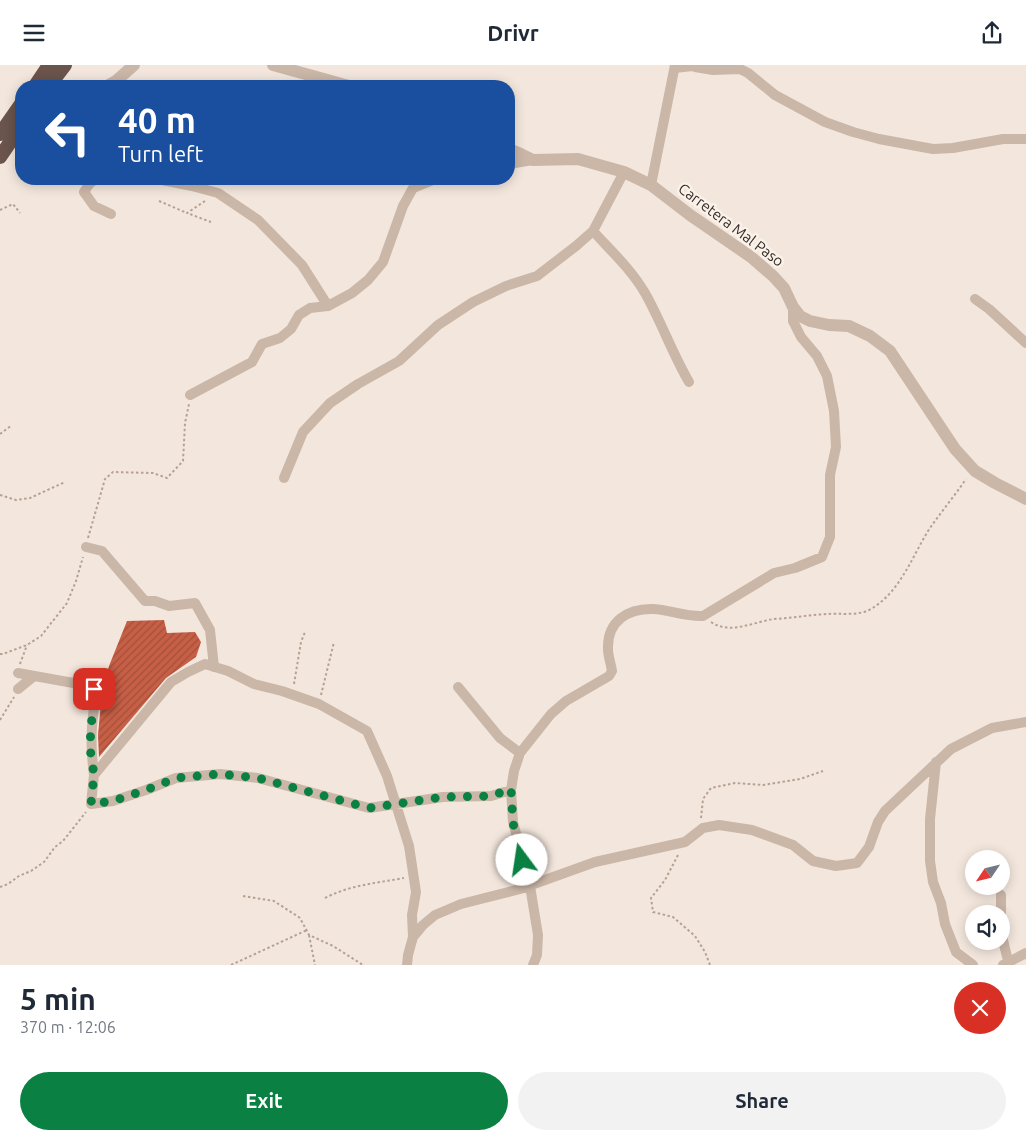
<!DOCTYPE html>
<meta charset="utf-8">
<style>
:root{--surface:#fff;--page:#f2f2f3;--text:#1f2937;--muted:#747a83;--accent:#0b8043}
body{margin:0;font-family:Ubuntu,sans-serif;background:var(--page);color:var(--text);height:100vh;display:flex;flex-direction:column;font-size:19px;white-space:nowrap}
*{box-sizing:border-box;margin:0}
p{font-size:16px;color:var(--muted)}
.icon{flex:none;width:28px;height:28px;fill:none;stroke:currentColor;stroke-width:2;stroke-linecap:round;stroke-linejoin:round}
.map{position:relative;height:900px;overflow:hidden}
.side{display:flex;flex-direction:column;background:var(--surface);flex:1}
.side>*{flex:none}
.hud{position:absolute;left:15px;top:15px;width:500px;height:105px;border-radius:20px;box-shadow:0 2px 12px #0003;background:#1a4fa0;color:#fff;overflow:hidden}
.needle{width:32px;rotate:235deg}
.buttons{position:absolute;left:965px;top:785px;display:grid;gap:10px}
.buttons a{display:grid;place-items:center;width:45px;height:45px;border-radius:50%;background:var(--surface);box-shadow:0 2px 12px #0003;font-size:25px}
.pin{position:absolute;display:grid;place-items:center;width:42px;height:42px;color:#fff;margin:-21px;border-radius:10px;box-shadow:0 2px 8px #0006}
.me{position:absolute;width:55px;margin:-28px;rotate:346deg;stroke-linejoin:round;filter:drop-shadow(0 0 4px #0008)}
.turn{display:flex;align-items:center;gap:18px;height:105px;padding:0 20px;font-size:22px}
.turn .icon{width:65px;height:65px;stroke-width:2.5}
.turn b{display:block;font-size:35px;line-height:42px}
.round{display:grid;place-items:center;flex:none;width:52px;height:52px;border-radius:26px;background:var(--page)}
.headline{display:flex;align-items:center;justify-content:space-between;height:85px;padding:0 20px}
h1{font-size:30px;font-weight:700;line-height:38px}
.button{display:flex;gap:10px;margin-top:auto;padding:10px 20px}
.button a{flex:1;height:58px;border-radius:30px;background:var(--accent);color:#fff;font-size:20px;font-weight:700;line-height:58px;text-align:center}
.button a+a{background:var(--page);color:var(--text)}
header{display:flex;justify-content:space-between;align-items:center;height:65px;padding:0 20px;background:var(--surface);font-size:22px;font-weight:700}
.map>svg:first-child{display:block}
</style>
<header><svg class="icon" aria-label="menu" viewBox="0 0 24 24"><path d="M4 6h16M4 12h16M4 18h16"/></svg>Drivr<svg class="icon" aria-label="share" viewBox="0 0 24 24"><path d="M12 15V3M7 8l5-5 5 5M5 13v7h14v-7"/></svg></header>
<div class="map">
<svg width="1026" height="900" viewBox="0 0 1026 900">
<defs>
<pattern id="building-hatch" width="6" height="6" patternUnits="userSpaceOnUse" patternTransform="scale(1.25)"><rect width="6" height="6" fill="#c75f46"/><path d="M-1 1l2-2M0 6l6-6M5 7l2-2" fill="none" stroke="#a34f3a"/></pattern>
</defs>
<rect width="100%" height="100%" fill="#f3e7dd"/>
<!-- building -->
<path fill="url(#building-hatch)" d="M164 555 167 568 195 567 201 577 196 592 166 613 99 692 98 670 102 627 109 601 127 556Z"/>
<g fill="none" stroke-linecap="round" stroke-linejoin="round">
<!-- path -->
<path stroke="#b7a092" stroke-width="2" stroke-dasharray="2.5 2.5" stroke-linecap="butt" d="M159 136 187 148
M205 136 187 148 211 157
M0 145 13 139 20 148
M0 369 12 360
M0 430 16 435 30 433 65 417
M88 473 105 414 113 407 153 408 167 413 183 396 185 358 189 339
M711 557C730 570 753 557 774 554 792 553 809 550 827 549 840 548 857 551 869 545 899 529 911 494 928 466 940 448 954 432 966 414
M0 589H3L27 580 41 571 67 538 76 516 83 492
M20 599 27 580
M294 619 301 577 305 567
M321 630 334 577
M0 655 14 632
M701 753 703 734 711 723 735 718 763 720 800 714 823 706
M678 790 665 815 651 833 653 847 673 852 695 871 705 887 710 900
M0 822 8 819 19 811 31 806 44 797 55 782 63 776 86 747
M243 831 274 836 300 853 309 870 333 881 363 900
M325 833C350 820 377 818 404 813
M309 870 315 900
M231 900 307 865"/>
<!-- minor -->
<path stroke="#cbb7a8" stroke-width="10" d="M695 2 713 5 740 4 748 8 775 30 825 57 853 67 879 74 933 84 953 83 1003 74H1026
M675 3 701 0
M509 99 533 95
M96 114 90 118 84 127 94 141 111 149
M157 114 192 121 218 128 258 155 302 200 328 241
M651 120 675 0
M593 166C611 186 631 204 645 228 661 256 672 288 689 317
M975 234 989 244 1026 278
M190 330 252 297 262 279 280 273 291 264 299 250 310 243 328 241 352 228 368 215 383 197 403 141 413 123 435 114
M284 413 303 367 330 338 358 319 399 296 438 260 473 237 506 221 537 211 576 181 593 166 624 107
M86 482 102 486 145 536H155L169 541 195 538 210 565 214 602
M18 608 90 621 94 624 96 629C91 659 90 680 94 710
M458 622 500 673 520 688
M18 624 34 611
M936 697 930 754V796L933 817 941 838 945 859 956 887 973 900
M1001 830V849
M1001 852V867L1009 900
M413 872 423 860 435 850 461 839 520 824 595 797 685 777 703 763 719 760 752 765 793 780 813 796 836 801 857 798 869 782 878 757 885 746 951 684 992 663 1026 657
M407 900 408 890 413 872 412 850 416 827 409 781 387 711 367 666 319 639 282 626 254 619 228 606 205 599 188 607 171 617 94 710 91 739 113 736 146 725 176 713 220 709 258 713 369 743 443 732 491 731 511 725
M533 900 537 890 538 870 530 821 513 757 511 725 514 706 520 688 551 649 566 636 609 611 612 606C611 599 608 591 608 584 607 556 628 543 654 544 670 545 686 552 703 551L774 508 795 503 822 492 830 472V410L836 382 834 346 827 311 817 291 801 272 793 256V242
M1003 900 1026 888"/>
<!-- tertiary -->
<path stroke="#cbb7a8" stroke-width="12" d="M273 0 349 21
M107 21 116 16 134 0
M509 84 521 89 533 95 578 94 624 107 651 120 690 150 751 192 773 211 784 223 793 242 800 251 810 256 829 260 849 261 870 271 890 286 955 384 975 406 995 418 1026 434"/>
<!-- trunk -->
<path stroke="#6a544c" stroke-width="14" d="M35 21 49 0
M49 21 65 0
M0 69 21 39
M0 92 21 61"/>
</g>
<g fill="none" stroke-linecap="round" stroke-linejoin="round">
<!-- route -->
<path stroke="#0b8043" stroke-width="9" stroke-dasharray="0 16.2" d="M94 624 96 629 91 660 90 683 94 710 91 739 113 736 146 725 176 713 220 709 258 713 369 743 443 732 491 731 511 724 513 758 522 795"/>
</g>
<g text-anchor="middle" stroke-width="5" stroke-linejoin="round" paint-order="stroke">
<!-- street labels -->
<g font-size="15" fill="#382d29" stroke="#faf2e9">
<text transform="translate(731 160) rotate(37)" y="5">Carretera Mal Paso</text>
</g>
</g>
</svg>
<div class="buttons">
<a><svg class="needle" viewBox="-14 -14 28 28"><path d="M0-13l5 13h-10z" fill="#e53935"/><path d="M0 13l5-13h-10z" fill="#747a83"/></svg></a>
<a><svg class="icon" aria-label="sound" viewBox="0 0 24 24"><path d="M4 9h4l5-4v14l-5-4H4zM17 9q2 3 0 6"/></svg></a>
</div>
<div class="pin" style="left:94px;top:624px;background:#d93025"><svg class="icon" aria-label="arrive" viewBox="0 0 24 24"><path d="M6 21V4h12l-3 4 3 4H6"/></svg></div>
<svg class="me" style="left:522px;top:795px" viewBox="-20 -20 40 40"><circle r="19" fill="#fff"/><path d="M0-13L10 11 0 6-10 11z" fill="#0b8043"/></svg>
<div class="hud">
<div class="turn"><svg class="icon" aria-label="left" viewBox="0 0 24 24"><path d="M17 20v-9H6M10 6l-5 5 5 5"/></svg><div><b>40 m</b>Turn left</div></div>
</div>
</div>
<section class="side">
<div class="headline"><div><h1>5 min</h1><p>370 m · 12:06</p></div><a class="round" style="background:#d93025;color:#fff"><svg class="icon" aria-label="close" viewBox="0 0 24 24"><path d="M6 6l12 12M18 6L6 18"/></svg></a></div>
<div class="button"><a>Exit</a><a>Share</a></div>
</section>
